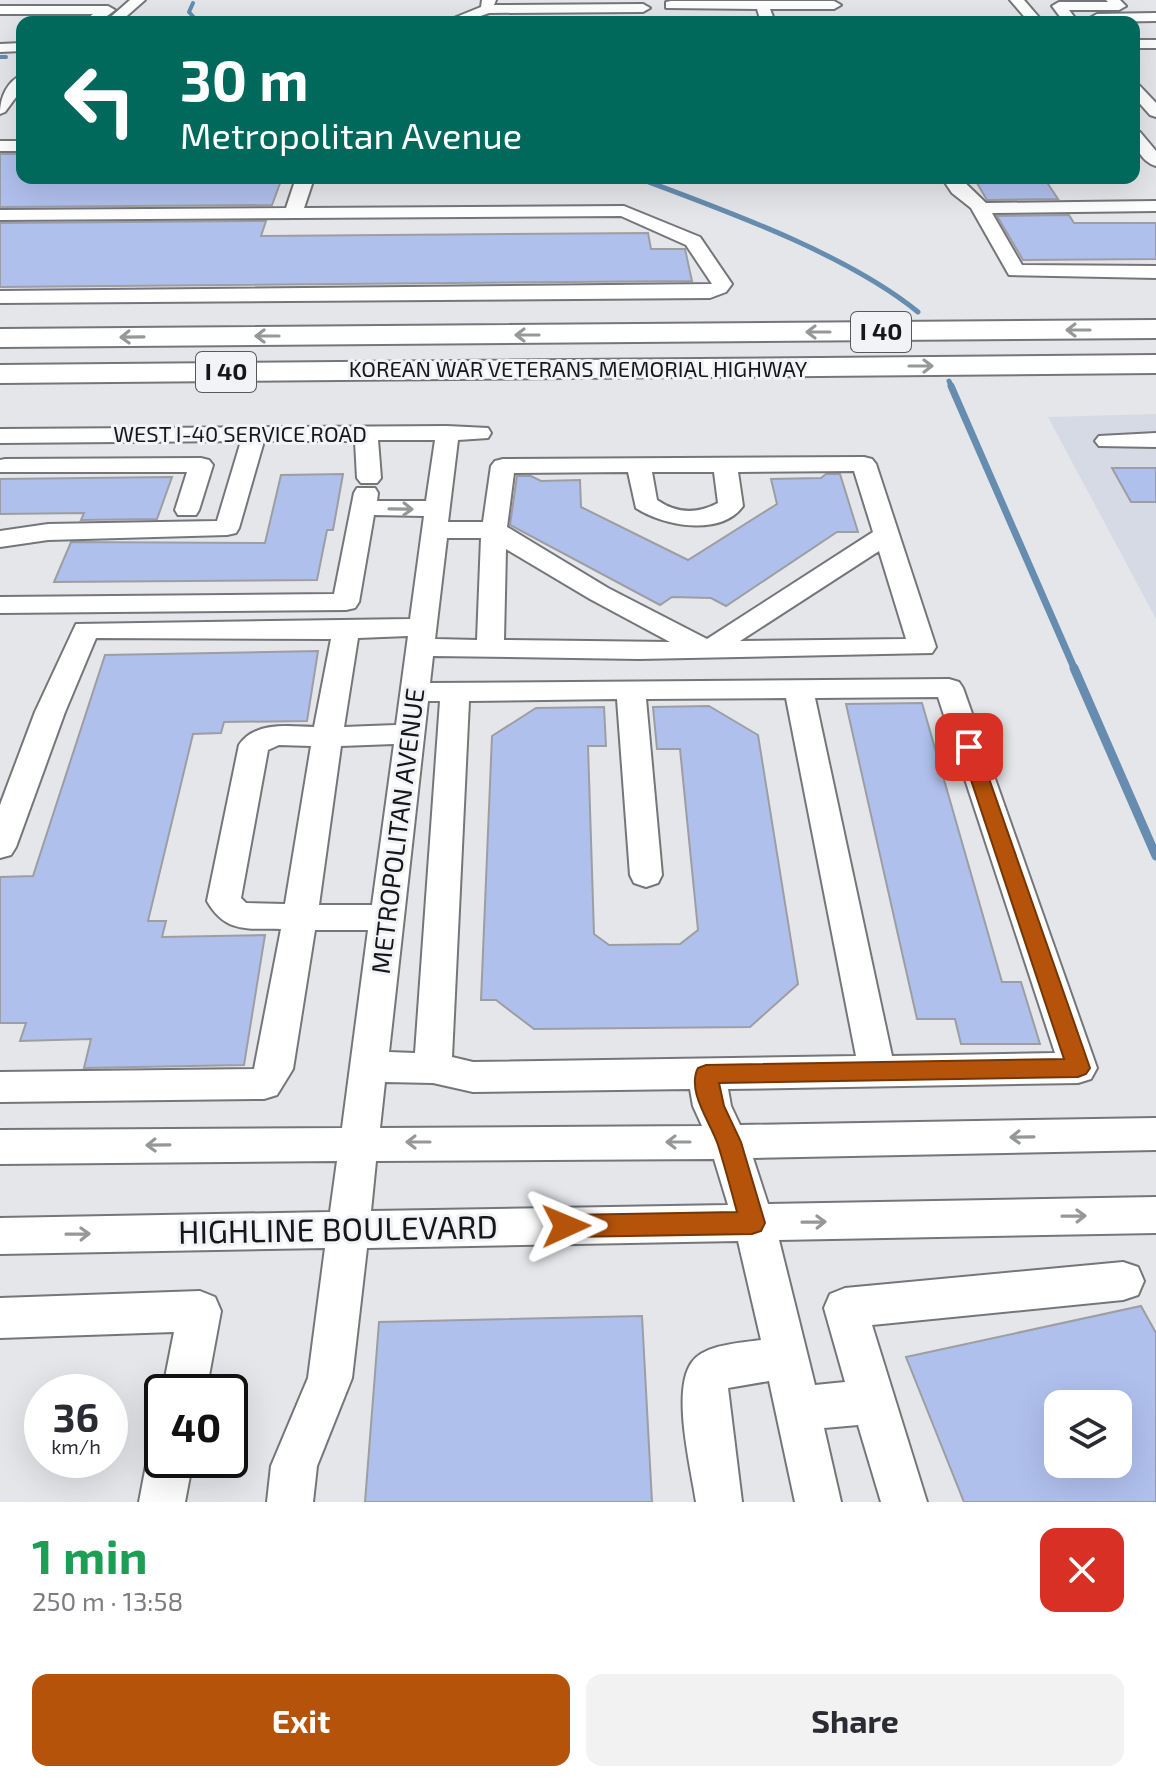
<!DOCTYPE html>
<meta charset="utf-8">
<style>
:root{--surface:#fff;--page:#f2f2f3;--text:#2b2b33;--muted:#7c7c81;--accent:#b45309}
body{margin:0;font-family:"Exo 2",sans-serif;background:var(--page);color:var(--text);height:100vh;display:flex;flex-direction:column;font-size:30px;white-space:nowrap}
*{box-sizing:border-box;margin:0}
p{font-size:26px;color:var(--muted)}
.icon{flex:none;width:44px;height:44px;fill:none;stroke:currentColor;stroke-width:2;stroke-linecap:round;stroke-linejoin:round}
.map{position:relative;height:1502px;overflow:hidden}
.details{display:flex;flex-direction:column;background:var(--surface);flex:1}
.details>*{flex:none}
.hud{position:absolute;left:16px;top:16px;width:1124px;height:168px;border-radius:16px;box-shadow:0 8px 32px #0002;background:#00695c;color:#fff;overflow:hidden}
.tools{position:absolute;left:1044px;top:1390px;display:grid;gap:16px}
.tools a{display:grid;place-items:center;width:88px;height:88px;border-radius:16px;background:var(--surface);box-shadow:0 8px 32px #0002;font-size:40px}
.speed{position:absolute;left:24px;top:1374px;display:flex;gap:16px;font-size:40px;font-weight:700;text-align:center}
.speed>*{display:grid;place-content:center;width:104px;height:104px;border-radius:50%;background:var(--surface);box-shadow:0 8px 32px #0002;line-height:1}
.speed small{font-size:20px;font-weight:400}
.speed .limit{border:4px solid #111;border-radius:12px;background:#fff;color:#111}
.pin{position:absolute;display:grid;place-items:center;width:68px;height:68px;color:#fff;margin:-34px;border-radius:16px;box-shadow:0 4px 12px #0006}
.me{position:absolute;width:88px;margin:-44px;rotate:89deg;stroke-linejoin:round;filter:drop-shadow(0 0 6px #0008)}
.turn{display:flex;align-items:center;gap:28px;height:168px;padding:0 32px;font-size:36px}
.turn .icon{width:104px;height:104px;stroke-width:2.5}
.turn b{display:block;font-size:56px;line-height:68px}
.round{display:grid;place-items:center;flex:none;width:84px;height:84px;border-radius:16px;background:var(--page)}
.summary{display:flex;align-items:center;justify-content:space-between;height:136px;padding:0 32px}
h1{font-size:48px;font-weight:700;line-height:60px;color:#1e9e55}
.cta{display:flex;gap:16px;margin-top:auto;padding:16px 32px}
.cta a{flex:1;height:92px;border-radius:16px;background:var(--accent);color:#fff;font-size:32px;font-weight:700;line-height:92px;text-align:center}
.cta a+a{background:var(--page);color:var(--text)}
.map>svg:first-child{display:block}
</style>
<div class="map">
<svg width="1156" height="1502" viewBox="0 0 1156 1502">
<rect width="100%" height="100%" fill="#e4e6ea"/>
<!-- built -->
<path fill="#d6dae5" d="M1156 414V619L1048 417Z"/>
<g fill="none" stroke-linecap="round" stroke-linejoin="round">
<!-- stream-far3 -->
<path stroke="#668daf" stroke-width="4" d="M193 3 189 12 198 22
M0 57H6"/>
<!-- stream-far2 -->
<path stroke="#668daf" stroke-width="5" d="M638 178C724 210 847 254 918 312
M949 381 952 388"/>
<!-- stream-far1 -->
<path stroke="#668daf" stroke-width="7" d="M951 386 1075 670"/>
<!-- stream -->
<path stroke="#668daf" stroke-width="9" d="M1074 668 1156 856"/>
</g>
<!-- building -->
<path fill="#afc0ed" stroke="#9d9ea2" stroke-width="2" fill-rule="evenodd" d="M0 154H22V178H282L272 205 0 207Z
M974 178H1044L1058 199 987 200Z
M1069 215 1074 223H1156V259L1023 260 997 216Z
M266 221 261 236 648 233 651 249H685L692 281 0 287V223Z
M1112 468H1156V502H1131Z
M343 474 333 530H327L317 580 54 582 71 542 265 543 281 475Z
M826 474H840L858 532H837L726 606 711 598 672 597 660 605 510 525 517 476H531L541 481 580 480 581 507 688 560 777 504 771 479 821 478Z
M172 477 157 519 81 520 84 513 0 514V479Z
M318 651 307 721 224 722 221 733 193 734 148 921H166L162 937 265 935 244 1065 84 1068 91 1039 20 1041 26 1023H0V877L33 876 105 655Z
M922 703 1002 982H1021L1040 1044H961L955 1019H917L846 704Z
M709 706 758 735 798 984 750 1027 534 1029 496 1000H481L492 736 536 708 604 707 606 746H588L594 934 609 945 680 944 698 930 680 749H657L653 707Z
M1141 1306 1156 1333V1502H964L906 1357ZM1058 1404H1118V1464H1058Z
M642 1316 652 1502H365L379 1322Z"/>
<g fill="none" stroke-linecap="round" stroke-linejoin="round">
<!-- minor casing -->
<g stroke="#75767a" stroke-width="4">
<path id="minor" d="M130 0H145L120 22H105Z
M482 0H496L494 5 643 4 650 8 643 12 489 13 464 22H444L481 7Z
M1010 0H1024L1043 22H1029Z
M1106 0H1120L1126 6 1119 10H1069L1078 22H1064L1052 6 1059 2H1108Z
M671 1H834L841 5 834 9H770L775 22H761L757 9 666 8V2Z
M0 6H108L115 10 99 22H83L93 14H0Z
M1156 13V21L1097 22 1090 18 1097 14Z
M1134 40H1156V48H1134Z
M22 43V51L0 52V44Z
M22 75V89L5 112 0 114C0 98 7 81 22 75Z
M1134 83 1139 85 1156 103V117L1150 115 1134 97Z
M1134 130 1140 132 1156 151V166C1140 161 1134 145 1134 130Z
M0 141H22V151H0Z
M296 178H314L304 208 624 206 700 237 732 284 726 292 710 298 0 303V291L712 284 686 245 621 216 0 220V210L286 208Z
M942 178H960L986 203 1156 201V211L992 213 1022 265 1156 266V278L1009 275 971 208 952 193Z
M447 426 488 428 491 433 488 438 458 440 448 522H483L491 466 495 461 503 459 864 457 872 459 876 464 936 647 932 653 639 659 433 656 430 683 949 679 959 682 963 688 1097 1068 1091 1079 1078 1083 728 1089 731 1106 740 1125 1156 1118V1150L753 1158 768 1204 1156 1197V1233L779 1240 815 1385 845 1382 824 1308 830 1294 845 1288 1123 1262 1138 1267 1144 1281 1138 1295 1123 1300 872 1325 927 1502H881L858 1425 824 1428 841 1502H795L769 1381 728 1388 742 1502H696C691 1468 671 1390 692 1362 705 1344 741 1343 761 1340L738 1241 367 1248 352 1378 317 1466 313 1502H267L271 1466 308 1378 325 1248 0 1254V1218L330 1212 337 1161 0 1164V1130L342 1128 368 930H315L293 1069 277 1095 264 1099 0 1102V1072L254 1069 281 929C248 928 226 934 207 901L239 745C255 721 289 726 314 727L331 639 96 638 65 712 16 847 11 855 0 858V805L35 712 76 624 410 619 424 516 374 515 359 602 355 608 346 610 0 613V597L334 594 354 493 357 488H375L378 493 377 501H426L435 440H378L381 478 377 483H361L357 478 355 441H264L239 528 236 533 227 535 48 540 0 547V531L48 524 217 521 241 441 0 443V429ZM854 471 873 532 707 639 608 588 507 527 514 473 628 472 636 508C663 526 721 537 743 506L738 472ZM652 472H714L718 503C697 514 677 514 657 500ZM447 538H481L477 640 435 639ZM506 549 590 599 670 642 504 640ZM879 551 906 639 740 641ZM408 636 396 725 344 727 358 638ZM938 697 1055 1053 892 1056 815 698ZM786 698 856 1056 473 1062 452 1057 469 701 617 699 630 875 634 883 646 887 658 883 662 875 646 699ZM428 701H440L415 1053 389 1052ZM394 744 372 905H319L341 746ZM279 745 311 746 285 904 246 903 241 898 268 750ZM385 1082 433 1083 473 1092 690 1089 693 1106 702 1126 380 1128ZM714 1159 728 1205 371 1211 376 1161Z
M1156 433V447L1099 446 1095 441 1099 436Z
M201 458 209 460 213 465 199 510 196 515H178L175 510 187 472H0V460L5 459Z
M200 1291 215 1297 221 1311 206 1392 162 1393 174 1332 0 1338V1298Z
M162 1440V1460H193L185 1502H139L147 1460 154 1444Z"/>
</g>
<!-- highway casing -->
<g stroke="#75767a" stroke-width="4">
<path id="highway" d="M1156 320V338L0 347V329Z
M1156 355V373L0 383V365Z"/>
</g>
<!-- minor -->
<use href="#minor" fill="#fff" fill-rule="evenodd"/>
<!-- highway -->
<use href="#highway" fill="#fff" fill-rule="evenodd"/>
</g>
<!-- one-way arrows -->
<defs><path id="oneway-shaft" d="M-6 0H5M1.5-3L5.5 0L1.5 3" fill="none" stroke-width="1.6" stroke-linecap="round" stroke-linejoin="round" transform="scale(2)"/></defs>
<g stroke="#969797">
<use href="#oneway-shaft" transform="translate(1078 330) rotate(180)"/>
<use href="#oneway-shaft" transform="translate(818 332) rotate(180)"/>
<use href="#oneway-shaft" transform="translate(527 335) rotate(180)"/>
<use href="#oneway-shaft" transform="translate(267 336) rotate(180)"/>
<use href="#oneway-shaft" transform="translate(132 337) rotate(179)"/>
<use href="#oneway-shaft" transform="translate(921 366)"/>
<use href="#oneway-shaft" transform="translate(401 509) rotate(1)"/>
<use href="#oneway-shaft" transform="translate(1022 1137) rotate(179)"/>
<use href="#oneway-shaft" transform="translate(418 1142) rotate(180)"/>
<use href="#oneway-shaft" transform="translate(678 1142) rotate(180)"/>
<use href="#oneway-shaft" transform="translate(158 1145) rotate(179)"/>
<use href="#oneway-shaft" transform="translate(1074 1216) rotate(-1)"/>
<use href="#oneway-shaft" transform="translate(814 1222) rotate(-1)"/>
<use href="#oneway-shaft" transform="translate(78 1234) rotate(-1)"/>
</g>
<!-- route -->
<path fill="#b45309" stroke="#753606" stroke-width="2" d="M969 741 978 747 1090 1068 1086 1074 1078 1077 719 1083 724 1106 741 1142 765 1223 761 1231 752 1234 566 1237 557 1234 554 1226 557 1218 566 1215 737 1212C731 1190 725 1167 718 1145 711 1123 686 1091 698 1068L706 1065 1064 1059 960 747Z"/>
<g text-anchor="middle" stroke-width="6" stroke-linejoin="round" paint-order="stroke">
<!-- far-street labels -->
<g font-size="22" fill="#161718" stroke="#f2f3f7">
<text x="578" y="377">KOREAN WAR VETERANS MEMORIAL HIGHWAY</text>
<text x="240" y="442">WEST I-40 SERVICE ROAD</text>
</g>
<!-- shield labels -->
<g fill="#f2f3f7" stroke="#58595b" stroke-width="2">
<rect x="851" y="312" width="60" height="40" rx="6"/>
<rect x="196" y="352" width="60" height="40" rx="6"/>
</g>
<g font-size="24" font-weight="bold" fill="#161718">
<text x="881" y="340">I 40</text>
<text x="226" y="380">I 40</text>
</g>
<!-- street labels -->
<g font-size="26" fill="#161718" stroke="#f2f3f7">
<text transform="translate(398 831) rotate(-83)" y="9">METROPOLITAN AVENUE</text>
</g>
<!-- near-street labels -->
<g font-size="32" fill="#161718" stroke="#f2f3f7">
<text transform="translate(338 1230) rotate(-1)" y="11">HIGHLINE BOULEVARD</text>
</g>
</g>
</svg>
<div class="tools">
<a><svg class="icon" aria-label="layers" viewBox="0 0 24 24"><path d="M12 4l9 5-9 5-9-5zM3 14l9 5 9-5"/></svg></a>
</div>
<div class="speed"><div>36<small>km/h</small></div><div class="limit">40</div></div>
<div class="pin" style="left:969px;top:747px;background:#d93025"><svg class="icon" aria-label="arrive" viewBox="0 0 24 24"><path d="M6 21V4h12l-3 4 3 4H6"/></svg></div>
<svg class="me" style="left:566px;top:1226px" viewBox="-20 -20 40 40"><path d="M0-17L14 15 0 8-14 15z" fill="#b45309" stroke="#fff" stroke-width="4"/></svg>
<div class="hud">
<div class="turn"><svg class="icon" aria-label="left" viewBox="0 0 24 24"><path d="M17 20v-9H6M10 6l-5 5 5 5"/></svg><div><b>30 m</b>Metropolitan Avenue</div></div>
</div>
</div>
<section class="details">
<div class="summary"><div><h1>1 min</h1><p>250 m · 13:58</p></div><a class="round" style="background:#d93025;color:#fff"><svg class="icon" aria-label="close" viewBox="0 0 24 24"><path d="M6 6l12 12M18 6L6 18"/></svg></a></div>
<div class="cta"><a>Exit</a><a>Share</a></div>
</section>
